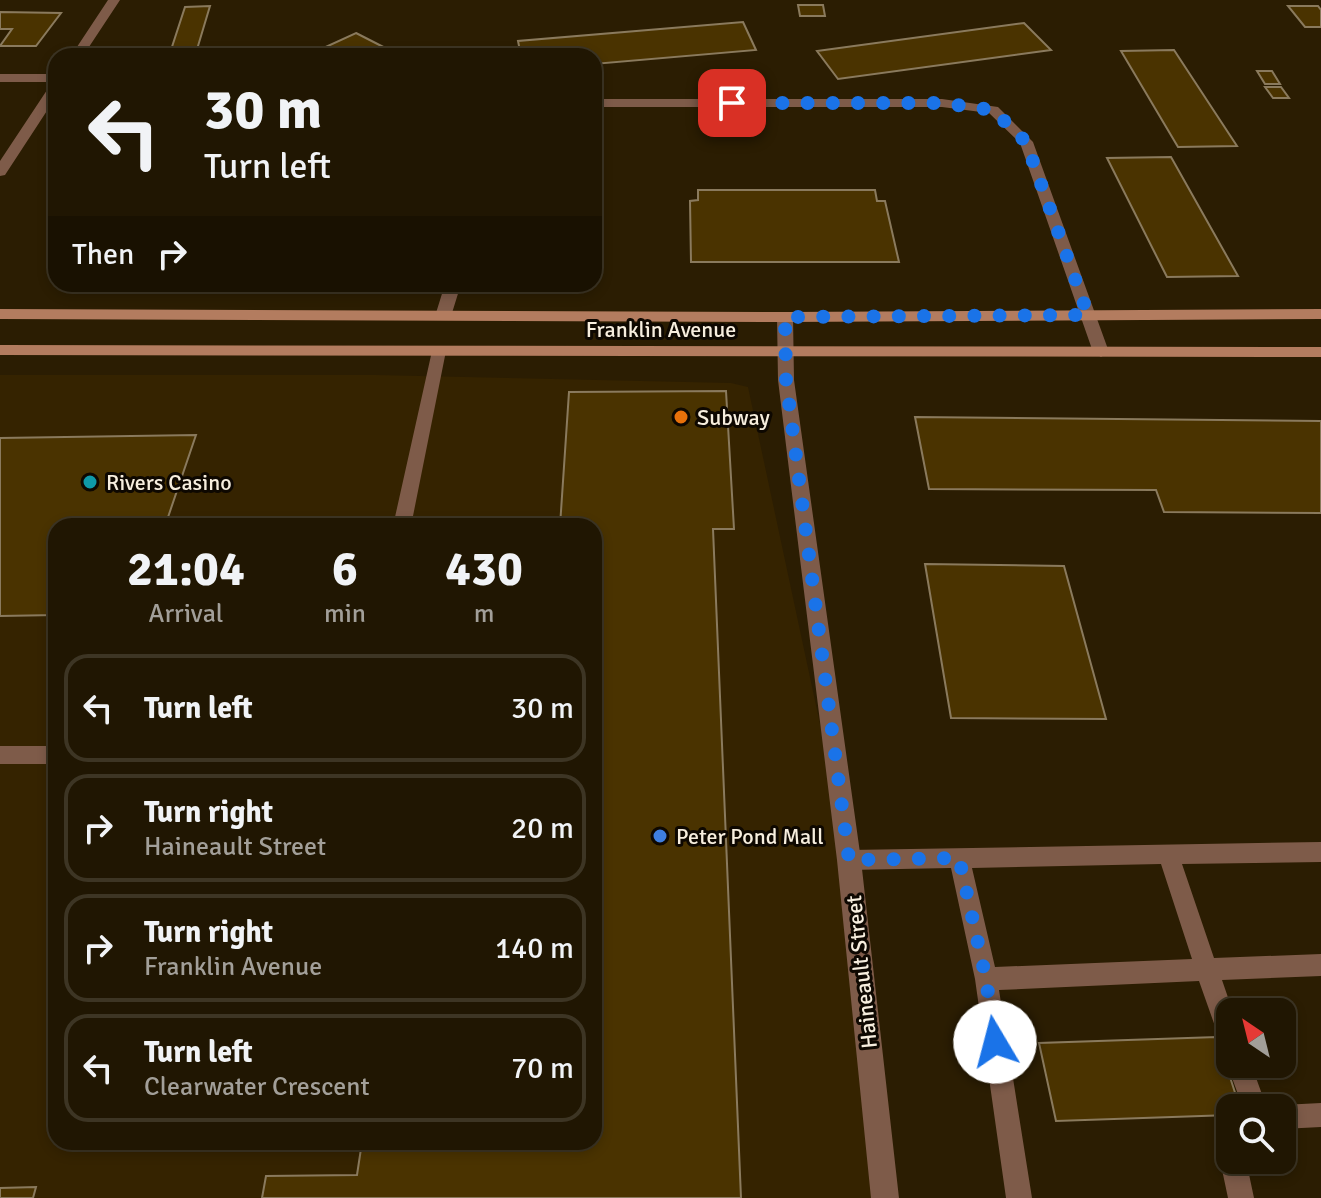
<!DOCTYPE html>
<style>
:root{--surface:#201602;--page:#2d2311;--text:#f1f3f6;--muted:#a29f99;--line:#3d3524}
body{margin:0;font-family:Signika,sans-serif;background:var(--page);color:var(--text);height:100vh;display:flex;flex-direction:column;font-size:30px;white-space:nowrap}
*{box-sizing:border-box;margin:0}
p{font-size:26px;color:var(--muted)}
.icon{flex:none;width:44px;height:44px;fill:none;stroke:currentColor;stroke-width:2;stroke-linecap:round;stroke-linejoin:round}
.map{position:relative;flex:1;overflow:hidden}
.side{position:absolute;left:48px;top:518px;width:554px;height:632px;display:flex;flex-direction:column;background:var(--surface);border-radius:24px;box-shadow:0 4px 12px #0003,0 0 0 2px var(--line)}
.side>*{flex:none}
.top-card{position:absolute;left:48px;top:48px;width:554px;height:244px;border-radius:24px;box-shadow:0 4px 12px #0003,0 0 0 2px var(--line);background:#201602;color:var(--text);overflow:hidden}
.needle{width:52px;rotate:325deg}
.buttons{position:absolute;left:1216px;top:998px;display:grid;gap:16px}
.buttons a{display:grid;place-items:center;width:80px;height:80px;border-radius:16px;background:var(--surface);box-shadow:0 4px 12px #0003,0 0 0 2px var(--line);font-size:40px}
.pin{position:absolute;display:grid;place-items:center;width:68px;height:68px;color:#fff;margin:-34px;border-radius:16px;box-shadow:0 4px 12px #0006}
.me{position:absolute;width:88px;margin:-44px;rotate:352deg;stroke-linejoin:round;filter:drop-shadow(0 0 6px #0008)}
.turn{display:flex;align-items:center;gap:28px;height:168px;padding:0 24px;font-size:36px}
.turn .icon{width:104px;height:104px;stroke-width:2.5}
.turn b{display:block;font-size:56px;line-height:68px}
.then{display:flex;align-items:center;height:76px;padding:0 24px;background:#0003;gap:16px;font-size:30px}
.eta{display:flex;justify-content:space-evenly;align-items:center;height:136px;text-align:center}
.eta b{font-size:48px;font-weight:700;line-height:56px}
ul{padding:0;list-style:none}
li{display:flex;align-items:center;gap:24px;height:108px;margin:0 16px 12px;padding:0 8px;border:4px solid var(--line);border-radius:24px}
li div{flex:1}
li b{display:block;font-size:30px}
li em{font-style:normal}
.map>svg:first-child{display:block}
</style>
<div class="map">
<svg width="1321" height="1198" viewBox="0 0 1321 1198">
<rect width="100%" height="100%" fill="#2b1d02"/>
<!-- built -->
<path fill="#352300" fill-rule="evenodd" d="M0 375H376L731 383 748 387 849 860 885 1198H0ZM56 526H594V1142H56Z"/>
<!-- building -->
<path fill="#4a3300" stroke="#8a7a5d" stroke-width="2" d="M798 5H823L825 16H800Z
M210 6 195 56H169L185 7Z
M1288 6H1318L1321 10V27H1305Z
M0 12 61 13 36 46H0L12 29H0Z
M743 22 756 50 594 64V56H521L518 41Z
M1024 23 1051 50 838 79 817 51Z
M356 33 401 56H306Z
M1174 50 1237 146 1178 147 1121 51Z
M1257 71H1272L1280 84H1265Z
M1265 87H1281L1289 98H1273Z
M1171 157 1238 276 1167 277 1107 158Z
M698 190H875L877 201H885L899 262H691L690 201 698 200Z
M726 391 734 529H713L741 1198H262L266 1176 357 1175 362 1142H594V526H560L569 392Z
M915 417 1321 421V513L1164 512 1156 490 929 489Z
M196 435 165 526H56V615L0 616V438Z
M925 564 1064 566 1106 719 951 718Z
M1217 1037 1240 1108H1230V1115L1056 1121 1039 1043Z
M36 1187 33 1198H0V1188Z"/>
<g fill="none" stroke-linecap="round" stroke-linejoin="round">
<!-- service -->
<path fill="#7e5b49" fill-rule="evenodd" d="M439 346 446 351 411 526H393L432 351Z
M0 746H56V764H0Z
M1321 842V862L1182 864 1214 958 1321 954V976L1222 980 1233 1012H1230V1050L1222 1046 1199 981 999 990 1032 1198H1006L975 979 951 868 849 870 841 867 838 860 841 853 849 850ZM1161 864 1192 959 995 967 972 868Z
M1230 1057V1064H1251L1267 1108H1243L1227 1064Z
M1321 1103V1127L1282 1129V1108H1274L1282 1105Z
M1230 1149V1160H1246L1254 1198H1228L1220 1160 1224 1151Z"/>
<!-- minor -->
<path fill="#7e5b49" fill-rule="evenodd" d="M0 74H56V82H0Z
M594 99H942L998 107 1033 142 1109 352 1101 357 1093 352 1020 143 989 113 942 107H594Z
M445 284H461L452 313 444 318 436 313Z
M785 312 793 317 794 380 861 860 899 1198H871L837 860 778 380 777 317Z"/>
<!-- tertiary -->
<path fill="#7e5b49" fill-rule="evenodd" d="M108 0H120L83 56H71Z
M56 83V97L5 175 0 176V161L51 84Z"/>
<!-- secondary -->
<path fill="#b37c5f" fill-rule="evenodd" d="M0 309 785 312 1321 309V319L785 322 0 319Z
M0 345 1321 347V357L0 355Z"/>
</g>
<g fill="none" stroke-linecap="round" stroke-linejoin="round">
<!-- route -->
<path stroke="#1a73e8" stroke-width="14" stroke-dasharray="0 25.2" d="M732 103H942L993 110 1026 142 1088 315 785 317 786 380 849 860 959 858 986 979 995 1042"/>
</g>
<!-- markers -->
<circle fill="#e8710a" stroke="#0e0801" stroke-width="3" cx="681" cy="417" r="8"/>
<circle fill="#0f9aa8" stroke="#0e0801" stroke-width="3" cx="90" cy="482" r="8"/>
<circle fill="#3f7fe0" stroke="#0e0801" stroke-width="3" cx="660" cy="836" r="8"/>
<g text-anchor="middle" stroke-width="6" stroke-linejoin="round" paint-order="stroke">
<!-- street labels -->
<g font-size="22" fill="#f7eede" stroke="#0e0801">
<text x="661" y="337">Franklin Avenue</text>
<text transform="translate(861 972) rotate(-96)" y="8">Haineault Street</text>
</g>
<!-- poi labels -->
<g font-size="22" fill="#f7eede" stroke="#0e0801" text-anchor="start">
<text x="697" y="425">Subway</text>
<text x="106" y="490">Rivers Casino</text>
<text x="676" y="844">Peter Pond Mall</text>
</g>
</g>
</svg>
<div class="buttons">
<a><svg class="needle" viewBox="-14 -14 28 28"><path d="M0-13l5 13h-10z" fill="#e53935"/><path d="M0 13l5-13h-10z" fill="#a29f99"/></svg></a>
<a><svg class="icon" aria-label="search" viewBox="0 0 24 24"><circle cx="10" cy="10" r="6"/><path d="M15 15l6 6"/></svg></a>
</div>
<div class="pin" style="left:732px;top:103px;background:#d93025"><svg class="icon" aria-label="arrive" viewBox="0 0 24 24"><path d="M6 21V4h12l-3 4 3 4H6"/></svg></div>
<svg class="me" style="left:995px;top:1042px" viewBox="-20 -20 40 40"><circle r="19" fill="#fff"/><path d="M0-13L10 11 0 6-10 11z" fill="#1a73e8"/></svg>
<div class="top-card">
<div class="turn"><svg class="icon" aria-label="left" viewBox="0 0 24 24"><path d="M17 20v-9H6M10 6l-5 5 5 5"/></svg><div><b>30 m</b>Turn left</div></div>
<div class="then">Then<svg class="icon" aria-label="right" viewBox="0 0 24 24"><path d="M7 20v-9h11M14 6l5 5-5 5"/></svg></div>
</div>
<section class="side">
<div class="eta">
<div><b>21:04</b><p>Arrival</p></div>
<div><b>6</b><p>min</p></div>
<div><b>430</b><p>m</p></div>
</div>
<ul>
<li><svg class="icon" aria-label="left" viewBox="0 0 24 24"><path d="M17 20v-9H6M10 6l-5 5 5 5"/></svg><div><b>Turn left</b></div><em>30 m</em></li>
<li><svg class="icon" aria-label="right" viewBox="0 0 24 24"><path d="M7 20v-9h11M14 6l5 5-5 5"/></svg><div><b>Turn right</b><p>Haineault Street</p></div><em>20 m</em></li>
<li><svg class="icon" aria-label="right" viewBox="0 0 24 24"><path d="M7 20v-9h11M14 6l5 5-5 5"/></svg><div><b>Turn right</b><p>Franklin Avenue</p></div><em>140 m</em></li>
<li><svg class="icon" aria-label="left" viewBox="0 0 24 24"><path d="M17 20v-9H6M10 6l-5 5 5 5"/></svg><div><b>Turn left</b><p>Clearwater Crescent</p></div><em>70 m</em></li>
</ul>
</section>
</div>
